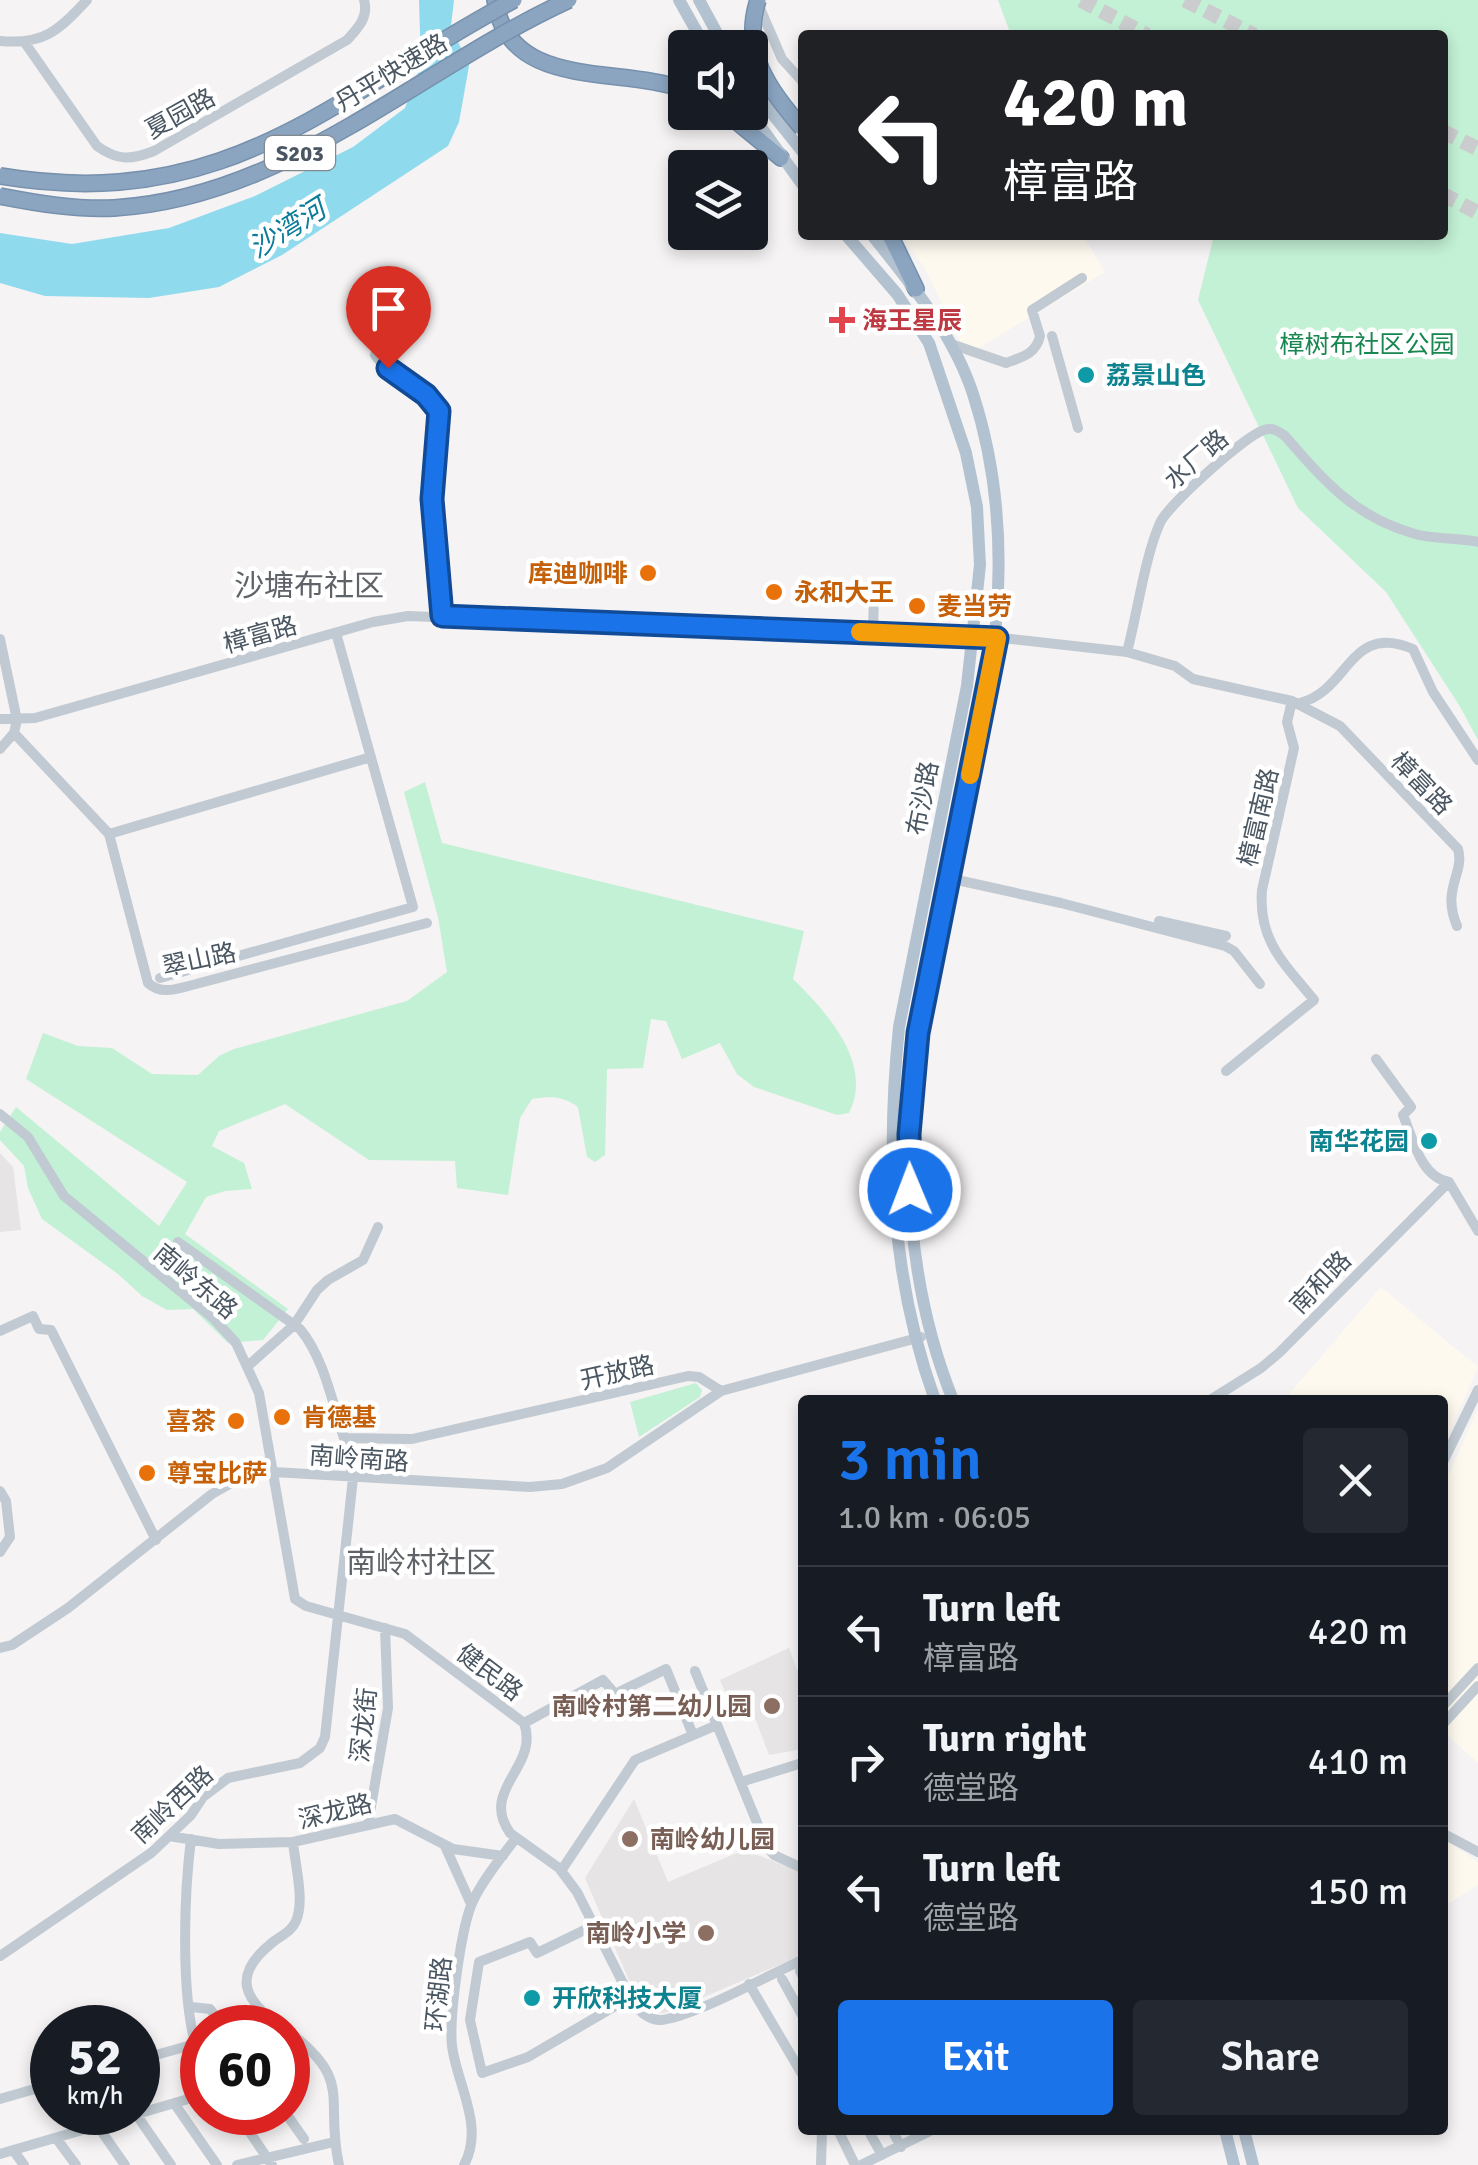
<!DOCTYPE html>
<meta charset="utf-8">
<style>
:root{--surface:#171b24;--page:#242831;--text:#f1f3f6;--muted:#9ea1a6;--line:#363941;--accent:#1a73e8}
body{margin:0;font-family:Signika,"Noto Sans SC",sans-serif;background:var(--page);color:var(--text);height:100vh;display:flex;flex-direction:column;font-size:38px;white-space:nowrap}
*{box-sizing:border-box;margin:0}
p{font-size:32px;color:var(--muted)}
.icon{flex:none;width:55px;height:55px;fill:none;stroke:currentColor;stroke-width:2;stroke-linecap:round;stroke-linejoin:round}
.map{position:relative;flex:1;overflow:hidden}
.panel{position:absolute;left:798px;top:1395px;width:650px;height:740px;display:flex;flex-direction:column;background:var(--surface);border-radius:10px;box-shadow:0 5px 15px #0003}
.panel>*{flex:none}
.banner{position:absolute;left:798px;top:30px;width:650px;height:210px;border-radius:10px;box-shadow:0 5px 15px #0003;background:#202124;color:#fff;overflow:hidden}
.tools{position:absolute;left:668px;top:30px;display:grid;gap:20px}
.tools a{display:grid;place-items:center;width:100px;height:100px;border-radius:10px;background:var(--surface);box-shadow:0 5px 15px #0003;font-size:50px}
.speed{position:absolute;left:30px;top:2005px;display:flex;gap:20px;font-size:50px;font-weight:700;text-align:center}
.speed>*{display:grid;place-content:center;width:130px;height:130px;border-radius:50%;background:var(--surface);box-shadow:0 5px 15px #0003;line-height:1}
.speed small{font-size:25px;font-weight:400}
.speed .limit{border:15px solid #d22;background:#fff;color:#111}
.pin{position:absolute;display:grid;place-items:center;width:85px;height:85px;color:#fff;margin:-102px -42px;border-radius:50% 50% 50% 0;rotate:-45deg;box-shadow:0 0 10px #0007}
.pin .icon{rotate:45deg}
.me{position:absolute;width:110px;margin:-55px;rotate:359deg;stroke-linejoin:round;filter:drop-shadow(0 0 8px #0008)}
.turn{display:flex;align-items:center;gap:35px;height:210px;padding:0 40px;font-size:45px}
.turn .icon{width:130px;height:130px;stroke-width:2.5}
.turn b{display:block;font-size:70px;line-height:85px}
.round{display:grid;place-items:center;flex:none;width:105px;height:105px;border-radius:10px;background:var(--page)}
.overview{display:flex;align-items:center;justify-content:space-between;height:170px;padding:0 40px}
h1{font-size:60px;font-weight:600;line-height:75px;color:var(--accent)}
.button{display:flex;gap:20px;margin-top:auto;padding:20px 40px}
.button a{flex:1;height:115px;border-radius:10px;background:var(--accent);color:#fff;font-size:40px;font-weight:600;line-height:115px;text-align:center}
.button a+a{background:var(--page);color:var(--text)}
ul{padding:0;list-style:none}
li{display:flex;align-items:center;gap:30px;height:130px;padding:0 40px;border-top:2px solid var(--line)}
li div{flex:1}
li b{display:block;font-size:38px}
li em{font-style:normal}
.map>svg:first-child{display:block}
</style>
<div class="map">
<svg width="1478" height="2165" viewBox="0 0 1478 2165">
<rect width="100%" height="100%" fill="#f5f3f3"/>
<!-- commercial -->
<path fill="#fdf9ef" d="M901 235H1083L1105 272 967 355 924 267Z
M1381 1287 1478 1367 1443 1447 1442 1400H1284Z
M1478 1409V1763L1443 1731V1487Z
M1443 1839 1478 1862V1885L1443 1907Z"/>
<!-- education -->
<path fill="#e6e4e5" d="M0 1153 13 1167 21 1230 0 1232Z
M789 1648 797 1670H802V1749L769 1755 754 1715 728 1698 720 1680Z
M634 1799 668 1882 744 1850 802 1872V1955L669 2012 660 2013 647 2008 637 1999 585 1878Z"/>
<!-- green -->
<path fill="#c3f1d5" d="M998 0H1478V740L1459 705 1386 592 1298 508 1198 300 1214 235H1442V35H1011Z
M425 782 442 843 804 931 793 979C827 1012 874 1064 849 1113L837 1115 754 1087 737 1074 720 1043 682 1059 666 1021 651 1019 643 1068 607 1069 605 1155 595 1162 587 1157 578 1107C563 1096 551 1096 532 1099L520 1118 508 1195 457 1188 455 1161 369 1160 285 1104 219 1131 212 1146 244 1163 252 1189 225 1191 206 1197 185 1234 288 1309 263 1340 228 1343 193 1309 167 1310 142 1296 118 1274 42 1219 28 1188 24 1166 0 1140V1132L16 1107 159 1226 187 1182 26 1079 43 1033 78 1046 112 1048 152 1074 198 1075 219 1056 234 1049 407 1001 447 972 438 917 404 792Z
M696 1383 702 1390 700 1397 639 1437 630 1402Z"/>
<!-- water -->
<path fill="#90daee" d="M419 0H454L451 26 469 66 459 122 448 146 282 255 219 287 149 298 45 296 0 283V233L72 244 169 228 255 196 353 147 405 108 421 65Z"/>
<g fill="none" stroke-linecap="round" stroke-linejoin="round">
<!-- highway-tunnel -->
<path stroke="#caccce" stroke-width="15" stroke-dasharray="15 8" stroke-linecap="butt" d="M1081 0 1147 35
M1185 0 1254 35
M1442 131 1478 149
M1442 194 1478 213"/>
<!-- highway casing -->
<g stroke="#7690ad" stroke-width="18">
<path id="highway" d="M495 0C508 92 621 65 685 90
M725 112 781 158
M890 235 916 289"/>
</g>
<!-- minor -->
<path stroke="#c1cad2" stroke-width="10" d="M759 6 782 59 802 81
M0 41C44 45 58 31 87 0
M25 43 97 146C118 161 131 160 154 151L347 40C358 28 369 17 364 0
M1052 336 1078 428
M951 344 1006 363C1022 357 1036 354 1040 336L1032 310 1082 278
M375 355C392 379 423 386 439 411L432 499 442 615
M873 632 874 592
M0 639 17 720 14 733 0 749
M1127 652C1137 615 1145 556 1160 523 1167 506 1246 435 1264 430 1273 427 1278 431 1285 436 1325 482 1355 517 1415 534 1436 540 1457 537 1478 542
M1292 701 1340 726 1458 849C1465 874 1441 888 1457 926
M1300 703C1350 690 1349 622 1413 649L1433 692 1478 760
M0 719 35 718 373 622 408 616 1011 639 1127 652 1175 666 1193 679 1292 701 1287 722 1294 748 1262 890C1258 941 1284 963 1314 1000L1226 1071
M14 733 109 834 148 983C162 996 179 988 196 984L427 923
M109 834 371 757
M948 878 1061 903 1225 946 1234 951 1260 984
M1159 921 1226 936
M160 978 413 907 336 633
M1376 1059 1411 1107 1403 1115C1413 1138 1420 1177 1449 1182L1478 1231
M0 1114 28 1137 64 1196 214 1319 236 1343 259 1393 295 1599 306 1606 405 1634 524 1723C540 1767 479 1789 510 1833L559 1868 577 1892 634 2005C642 2013 650 2021 662 2020 695 2016 769 1975 802 1960
M178 1242 300 1329C324 1358 332 1402 344 1438
M0 1331 33 1316 39 1329 51 1330 156 1540
M249 1365 294 1325 317 1290 328 1280 363 1260 378 1227
M1210 1400 1261 1368 1279 1353 1449 1182
M1442 1464 1478 1390
M0 1491 6 1501 10 1537 0 1552
M0 1648 12 1645 68 1608 212 1494 235 1481 274 1472 530 1487 562 1484 607 1468 721 1391
M695 1671 767 1847 774 1855 802 1868
M1442 1707 1478 1668
M524 1723 603 1680 615 1694 666 1669 693 1735
M1442 1725 1478 1686
M741 1782 802 1763
M368 1824 388 1708 385 1628
M1442 1833 1478 1852
M169 1836 219 1844 293 1842 395 1819 453 1849 503 1856
M191 1839C184 1895 179 2014 202 2063
M445 1846 471 1904
M561 1871 635 1760 717 1725
M595 1925 537 1953 530 1942 479 1962 470 2020 482 2073 528 2057 629 1998
M0 1956 151 1853 191 1815 203 1797 228 1778 300 1763 320 1748 325 1737 353 1478 344 1438 412 1439 688 1376 699 1377 721 1391 921 1337
M800 1971 802 1975
M782 1979 802 2015
M749 1984 802 2074
M191 2007 210 2009 225 2028
M251 2028 273 2021
M282 2028C244 2000 230 1976 273 1942 282 1935 291 1932 296 1921 305 1900 295 1865 293 1842
M288 2031C355 2082 324 2097 339 2165
M138 2060 195 2044
M0 2099 52 2084
M174 2103 217 2165
M236 2112 272 2165
M285 2112 304 2139
M136 2114 171 2165
M97 2125 125 2165
M838 2130 855 2165
M868 2130 882 2155
M892 2130 901 2147
M56 2138 76 2165
M13 2150 24 2165
M0 2154 202 2095
M237 2165 334 2142
M464 2165C485 2126 457 2085 452 2046 449 2018 461 1926 473 1901 484 1878 501 1858 516 1838
M821 2165 822 2130
M861 2165 932 2130"/>
<!-- major -->
<path stroke="#b3c2d1" stroke-width="12" d="M679 0 706 48
M699 0 725 48
M750 86 802 151
M750 112 802 184
M846 235 897 294 929 343 966 453 977 507 980 565 967 686 899 1027C886 1155 891 1278 935 1400
M872 235C911 284 953 333 973 394 1044 612 949 819 917 1034 900 1154 907 1286 953 1400
M1225 2130 1234 2165
M1244 2130 1253 2165"/>
<!-- highway -->
<use href="#highway" stroke="#8ba5c1" stroke-width="15"/>
<!-- highway-bridge casing -->
<g stroke="#7690ad" stroke-width="18" stroke-linecap="butt">
<path id="highway-bridge" d="M758 0C741 53 769 89 802 128
M0 176C228 214 330 98 514 0
M0 196C36 203 77 210 114 208 287 198 418 69 569 0"/>
</g>
<!-- highway-bridge -->
<use href="#highway-bridge" stroke="#8ba5c1" stroke-width="15"/>
</g>
<g fill="none" stroke-linecap="round" stroke-linejoin="round">
<!-- route casing -->
<g stroke="#114b97" stroke-width="25">
<path id="route" d="M388 368 426 395 439 411 432 499 442 616 997 638 918 1033 909 1134 910 1190"/>
</g>
<!-- route -->
<use href="#route" stroke="#1a73e8" stroke-width="18"/>
<!-- slow -->
<path stroke="#f59e0b" stroke-width="18" d="M860 632 997 638 970 775"/>
</g>
<!-- markers -->
<path fill="#e0444e" stroke="#fff" stroke-width="4" d="M837 305h10v10h10v10h-10v10h-10v-10h-10v-10h10z"/>
<g fill="#0f9aa8" stroke="#fff" stroke-width="4">
<circle cx="1086" cy="375" r="10"/>
<circle cx="1429" cy="1141" r="10"/>
<circle cx="532" cy="1998" r="10"/>
</g>
<g fill="#e8710a" stroke="#fff" stroke-width="4">
<circle cx="648" cy="573" r="10"/>
<circle cx="774" cy="592" r="10"/>
<circle cx="917" cy="606" r="10"/>
<circle cx="282" cy="1417" r="10"/>
<circle cx="236" cy="1421" r="10"/>
<circle cx="147" cy="1473" r="10"/>
</g>
<g fill="#8d6e63" stroke="#fff" stroke-width="4">
<circle cx="772" cy="1706" r="10"/>
<circle cx="630" cy="1839" r="10"/>
<circle cx="706" cy="1933" r="10"/>
</g>
<g text-anchor="middle" stroke-width="9" stroke-linejoin="round" paint-order="stroke">
<!-- shield labels -->
<rect fill="#fff" stroke="#808990" stroke-width="2.5" x="265" y="136" width="70" height="34" rx="8"/>
<g font-size="22" font-weight="bold" fill="#4a5661">
<text x="300" y="161">S203</text>
</g>
<!-- street labels -->
<g font-size="25" fill="#4a5661" stroke="#fff">
<text transform="translate(391 72) rotate(-31)" y="9">丹平快速路</text>
<text transform="translate(180 113) rotate(-29)" y="9">夏园路</text>
<text transform="translate(1196 459) rotate(-41)" y="9">水厂路</text>
<text transform="translate(260 634) rotate(-16)" y="9">樟富路</text>
<text transform="translate(1422 783) rotate(46)" y="9">樟富路</text>
<text transform="translate(922 798) rotate(-79)" y="9">布沙路</text>
<text transform="translate(1258 817) rotate(-77)" y="9">樟富南路</text>
<text transform="translate(199 959) rotate(-12)" y="9">翠山路</text>
<text transform="translate(196 1281) rotate(40)" y="9">南岭东路</text>
<text transform="translate(1320 1282) rotate(-46)" y="9">南和路</text>
<text transform="translate(617 1372) rotate(-13)" y="9">开放路</text>
<text transform="translate(359 1458) rotate(4)" y="9">南岭南路</text>
<text transform="translate(490 1672) rotate(37)" y="9">健民路</text>
<text transform="translate(363 1725) rotate(-84)" y="9">深龙街</text>
<text transform="translate(172 1804) rotate(-43)" y="9">南岭西路</text>
<text transform="translate(335 1811) rotate(-14)" y="9">深龙路</text>
<text transform="translate(438 1994) rotate(-84)" y="9">环湖路</text>
</g>
<!-- health labels -->
<g font-size="25" font-weight="bold" fill="#be3a42" stroke="#fff" text-anchor="start">
<text x="862" y="329">海王星辰</text>
</g>
<!-- park labels -->
<g font-size="25" fill="#17864f" stroke="#fff">
<text x="1367" y="353">樟树布社区公园</text>
</g>
<!-- culture labels -->
<g font-size="25" font-weight="bold" fill="#0d838f" stroke="#fff" text-anchor="start">
<text x="1106" y="384">荔景山色</text>
<text x="1409" y="1150" text-anchor="end">南华花园</text>
<text x="552" y="2007">开欣科技大厦</text>
</g>
<!-- food labels -->
<g font-size="25" font-weight="bold" fill="#c56008" stroke="#fff" text-anchor="start">
<text x="628" y="582" text-anchor="end">库迪咖啡</text>
<text x="794" y="601">永和大王</text>
<text x="937" y="615">麦当劳</text>
<text x="302" y="1426">肯德基</text>
<text x="216" y="1430" text-anchor="end">喜茶</text>
<text x="167" y="1482">尊宝比萨</text>
</g>
<!-- education labels -->
<g font-size="25" font-weight="bold" fill="#785e54" stroke="#fff" text-anchor="end">
<text x="752" y="1715">南岭村第二幼儿园</text>
<text x="650" y="1848" text-anchor="start">南岭幼儿园</text>
<text x="686" y="1942">南岭小学</text>
</g>
<!-- water labels -->
<g font-size="28" font-style="italic" fill="#0c7c9b" stroke="#fff">
<text transform="translate(287 228) rotate(-32)" y="10">沙湾河</text>
</g>
<!-- quarter labels -->
<g font-size="30" fill="#5f6368" stroke="#fff">
<text x="309" y="596">沙塘布社区</text>
<text x="421" y="1573">南岭村社区</text>
</g>
</g>
</svg>
<div class="tools">
<a><svg class="icon" aria-label="sound" viewBox="0 0 24 24"><path d="M4 9h4l5-4v14l-5-4H4zM17 9q2 3 0 6"/></svg></a>
<a><svg class="icon" aria-label="layers" viewBox="0 0 24 24"><path d="M12 4l9 5-9 5-9-5zM3 14l9 5 9-5"/></svg></a>
</div>
<div class="speed"><div>52<small>km/h</small></div><div class="limit">60</div></div>
<div class="pin" style="left:388px;top:368px;background:#d93025"><svg class="icon" aria-label="arrive" viewBox="0 0 24 24"><path d="M6 21V4h12l-3 4 3 4H6"/></svg></div>
<svg class="me" style="left:910px;top:1190px" viewBox="-20 -20 40 40"><circle r="17" fill="#1a73e8" stroke="#fff" stroke-width="3"/><path d="M0-11L8 9 0 5-8 9z" fill="#fff"/></svg>
<div class="banner">
<div class="turn"><svg class="icon" aria-label="left" viewBox="0 0 24 24"><path d="M17 20v-9H6M10 6l-5 5 5 5"/></svg><div><b>420 m</b>樟富路</div></div>
</div>
<section class="panel">
<div class="overview"><div><h1>3 min</h1><p>1.0 km · 06:05</p></div><a class="round"><svg class="icon" aria-label="close" viewBox="0 0 24 24"><path d="M6 6l12 12M18 6L6 18"/></svg></a></div>
<ul>
<li><svg class="icon" aria-label="left" viewBox="0 0 24 24"><path d="M17 20v-9H6M10 6l-5 5 5 5"/></svg><div><b>Turn left</b><p>樟富路</p></div><em>420 m</em></li>
<li><svg class="icon" aria-label="right" viewBox="0 0 24 24"><path d="M7 20v-9h11M14 6l5 5-5 5"/></svg><div><b>Turn right</b><p>德堂路</p></div><em>410 m</em></li>
<li><svg class="icon" aria-label="left" viewBox="0 0 24 24"><path d="M17 20v-9H6M10 6l-5 5 5 5"/></svg><div><b>Turn left</b><p>德堂路</p></div><em>150 m</em></li>
</ul>
<div class="button"><a>Exit</a><a>Share</a></div>
</section>
</div>
